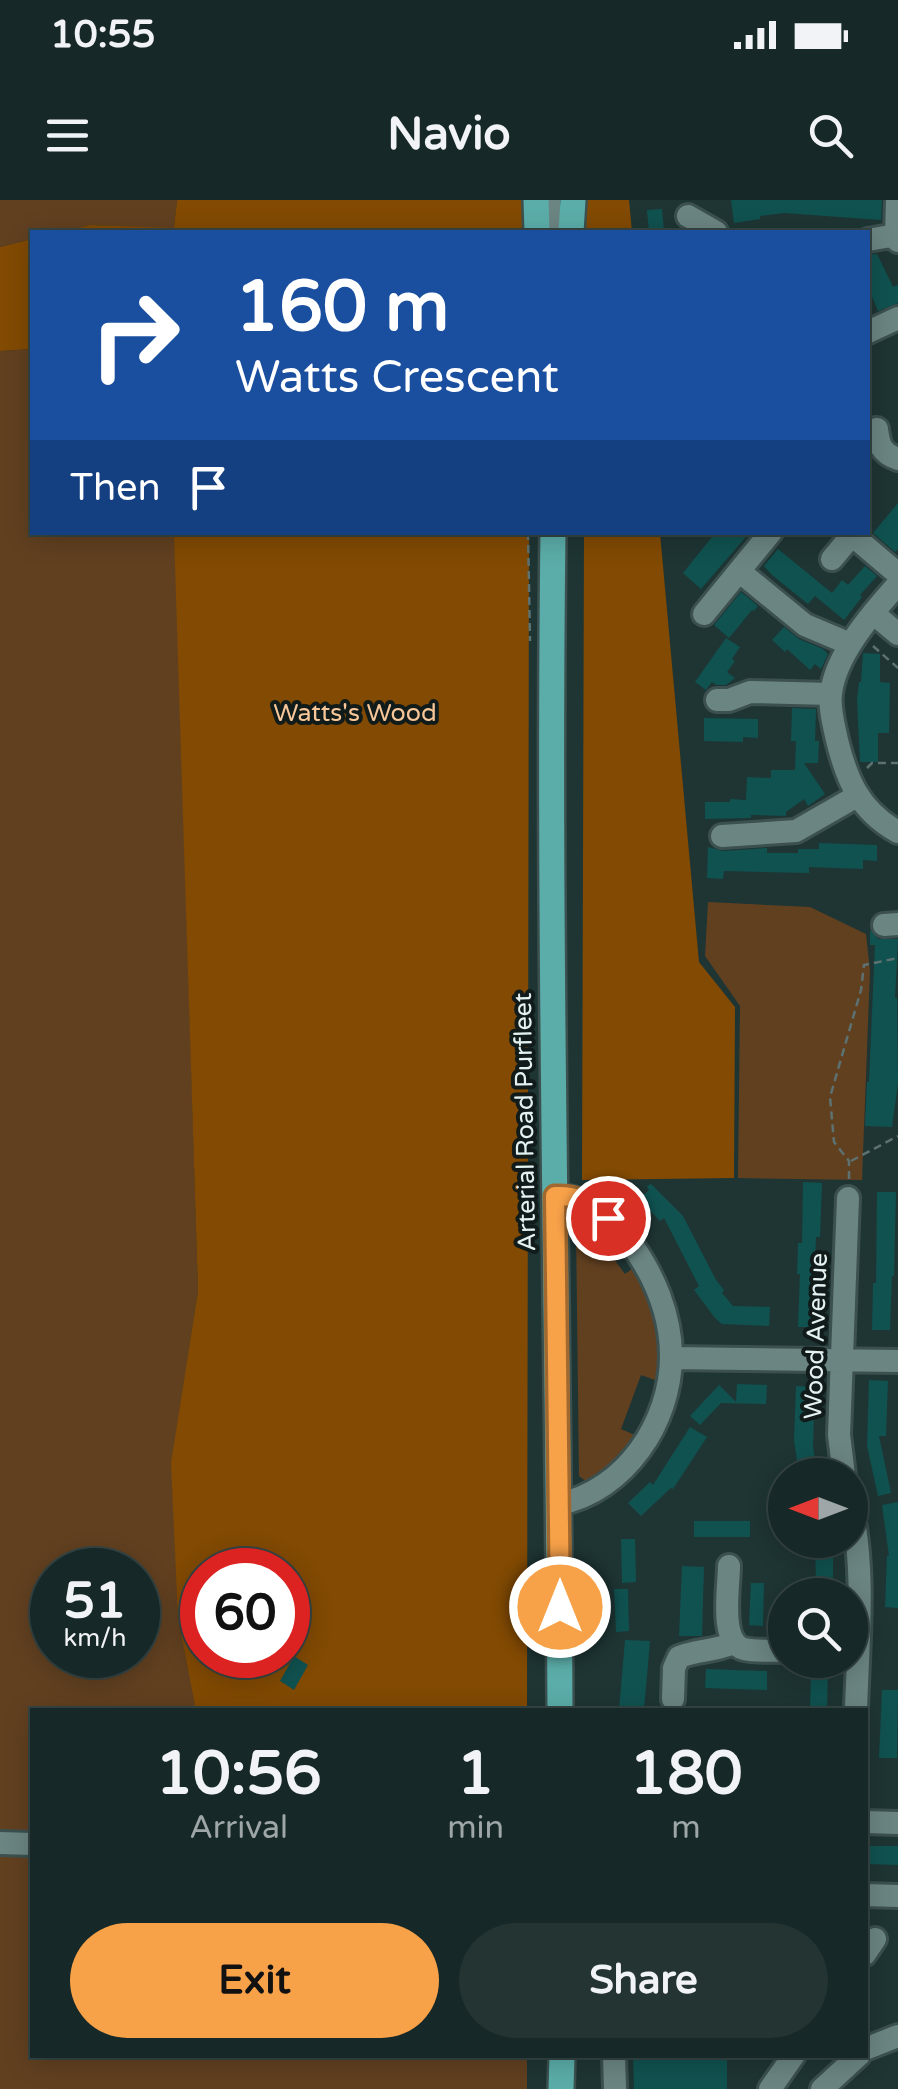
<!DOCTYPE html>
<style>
:root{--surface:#162827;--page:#233433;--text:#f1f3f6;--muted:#9ea6a7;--line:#354444;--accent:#f7a149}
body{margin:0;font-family:"Varela Round",sans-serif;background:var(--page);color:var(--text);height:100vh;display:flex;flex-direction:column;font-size:38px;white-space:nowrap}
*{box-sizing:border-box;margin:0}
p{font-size:32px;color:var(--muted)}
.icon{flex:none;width:55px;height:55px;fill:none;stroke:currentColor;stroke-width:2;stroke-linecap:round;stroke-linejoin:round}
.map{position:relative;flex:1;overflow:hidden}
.sheet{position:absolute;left:30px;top:1508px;width:838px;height:350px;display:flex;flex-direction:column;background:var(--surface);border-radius:0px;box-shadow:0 5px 25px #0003,0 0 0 2px var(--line)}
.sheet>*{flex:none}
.banner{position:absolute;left:30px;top:30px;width:840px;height:305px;border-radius:0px;box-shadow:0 5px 25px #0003,0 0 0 2px var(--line);background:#1a4fa0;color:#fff;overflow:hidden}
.needle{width:65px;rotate:270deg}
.buttons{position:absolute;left:768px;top:1258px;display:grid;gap:20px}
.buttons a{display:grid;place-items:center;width:100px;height:100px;border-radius:50%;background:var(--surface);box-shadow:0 5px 25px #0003,0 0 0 2px var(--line);font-size:50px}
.speed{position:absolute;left:30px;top:1348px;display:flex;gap:20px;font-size:50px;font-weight:700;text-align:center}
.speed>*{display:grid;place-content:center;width:130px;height:130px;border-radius:50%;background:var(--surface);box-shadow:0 5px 25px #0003,0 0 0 2px var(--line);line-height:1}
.speed small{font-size:25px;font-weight:400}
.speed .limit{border:15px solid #d22;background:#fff;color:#111}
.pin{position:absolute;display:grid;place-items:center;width:85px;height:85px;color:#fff;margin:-42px;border:5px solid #fff;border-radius:50%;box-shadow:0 2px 10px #0007}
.me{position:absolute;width:110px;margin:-55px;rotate:0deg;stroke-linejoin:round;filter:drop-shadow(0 0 8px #0008)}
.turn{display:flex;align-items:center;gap:35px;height:210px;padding:0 40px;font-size:45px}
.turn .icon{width:130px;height:130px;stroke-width:2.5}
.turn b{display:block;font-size:70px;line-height:85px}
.then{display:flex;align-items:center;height:95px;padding:0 40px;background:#0003;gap:20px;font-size:38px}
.eta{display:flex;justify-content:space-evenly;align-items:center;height:170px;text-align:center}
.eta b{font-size:60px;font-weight:700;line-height:70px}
.primary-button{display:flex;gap:20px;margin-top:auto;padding:20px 40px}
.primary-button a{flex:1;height:115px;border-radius:60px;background:var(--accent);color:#111;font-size:40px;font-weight:700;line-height:115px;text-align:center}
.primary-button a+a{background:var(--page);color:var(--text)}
.status{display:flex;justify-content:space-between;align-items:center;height:70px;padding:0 50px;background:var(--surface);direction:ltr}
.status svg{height:28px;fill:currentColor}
header{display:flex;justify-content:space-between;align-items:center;height:130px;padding:0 40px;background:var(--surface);font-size:45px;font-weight:700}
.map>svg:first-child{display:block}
</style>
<div class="status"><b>10:55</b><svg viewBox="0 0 49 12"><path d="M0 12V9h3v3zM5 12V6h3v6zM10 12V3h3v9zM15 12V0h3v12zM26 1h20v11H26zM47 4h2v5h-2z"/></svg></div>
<header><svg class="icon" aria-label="menu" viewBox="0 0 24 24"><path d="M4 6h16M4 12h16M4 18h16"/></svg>Navio<svg class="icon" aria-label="search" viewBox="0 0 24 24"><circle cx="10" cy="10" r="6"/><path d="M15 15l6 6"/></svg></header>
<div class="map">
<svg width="898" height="1889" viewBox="0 0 898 1889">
<rect width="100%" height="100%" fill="#1e3534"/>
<!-- green -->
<path fill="#614020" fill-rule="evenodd" d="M0 0H177L174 29 90 25 61 32H32V39L0 47Z
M32 149V332L175 333 198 1091 173 1254 202 1455H288V1377L527 1374V1510H32V1855H527V1889H0V151ZM52 1370H138V1455H52Z
M708 702 810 707 866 734 870 771 862 980 738 978 740 806 705 756Z
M586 1015 611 1031 600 1040 625 1074 640 1063 661 1108V1182L641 1175 621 1229 637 1236 602 1277 587 1282 579 1276 576 1025Z"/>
<!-- forest -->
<path fill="#824a03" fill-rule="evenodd" d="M177 0H529V32H61L90 25 174 28Z
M586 0H629L632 32H586Z
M32 39V149L0 151V47Z
M174 333H529L527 1510H196L178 1417 171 1263 198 1091ZM202 1370H288V1455H202Z
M584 333H660L699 762 735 807 734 978 582 980Z"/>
<!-- building -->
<path fill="#105250" d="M731 0H882L881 20 784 13 760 16V19L734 23Z
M662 9 664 31 649 32 647 10Z
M877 54 893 87 898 85V103L878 111 868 87V55Z
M898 303V349L895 352 873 333Z
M716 332H750L701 389 683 373Z
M778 349 832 393 842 380 848 385 865 366 877 376 860 395 862 397 844 420 815 396 808 404 772 375 764 366Z
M741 392 758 406 754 411 752 410 729 438 714 425Z
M784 427 799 439 823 449 828 454 821 469 815 464 810 470 787 449 785 452 772 440Z
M726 438 740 447 732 459 735 461 727 472 735 478 726 485H716L712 482 706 490 695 482Z
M863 453 880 454V482L890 483 889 533H878V562H860L857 500 859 482H861Z
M792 508 816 509 815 541H819L818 563H804L825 594 808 606 804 599 786 612V616L751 615V618L705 619V602H730V599L746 600 747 577 771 578V570H795L796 541H791Z
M704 518 758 519V538L743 537V542L704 541Z
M819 643 877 645V661L863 660V669L809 667V673L724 671 723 679 707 678 708 647 723 651 767 648V653H798V649H819Z
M870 730 878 739H898L895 798H897L898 883 892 927 865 926 867 882H869L875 745H870Z
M803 982 822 983 820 1037H816L814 1081 820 1082 818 1127H798L800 1074H797L798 1043H802Z
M651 984 683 1016 716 1080 724 1090 722 1093 733 1106 770 1107 769 1126 722 1124 715 1118 694 1090 699 1086 664 1018 660 1021 639 999 649 990 647 986Z
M877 992H896L894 1076H892L890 1130H872L873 1083H876Z
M869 1180 888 1181 886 1236H879L891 1293 878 1296 867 1246Z
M737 1184 767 1185 766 1204 721 1203 700 1225 690 1216 719 1185 736 1202Z
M796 1186 815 1187 813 1246 817 1275H799L794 1240Z
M690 1227 707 1237 673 1289 671 1288 641 1316 628 1303 650 1282 653 1285Z
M898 1302V1408L885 1407 887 1356H889L882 1305Z
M694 1321H750V1337H694Z
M621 1339H635L636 1382 622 1383Z
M815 1344H833V1395H814V1381H816Z
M682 1366 704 1367 702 1436H679Z
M751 1383H764L763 1426 749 1425Z
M614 1389H628L629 1431 616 1432Z
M625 1440 650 1441 644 1510H619Z
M294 1456 308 1465 294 1490 280 1481Z
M706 1469 767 1471V1490L705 1488Z
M811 1472 828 1473 827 1510H810Z
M882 1490H898L897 1558H879Z
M865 1646H898V1665L865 1664Z
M633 1855H727V1889H634Z"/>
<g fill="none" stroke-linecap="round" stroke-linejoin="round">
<!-- minor casing -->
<g stroke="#3b504f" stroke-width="28">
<path id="minor" d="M897 0 896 35 898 41
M688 16 716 32
M549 32V0
M868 40 896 35
M868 132 898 118
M877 229C879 245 881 253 898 259
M832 359 852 335 898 374
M739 371 805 425 850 444
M898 384C873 412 835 455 831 494 829 508 834 526 837 540 847 581 860 611 898 632
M873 413 898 434
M704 414 771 332
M717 500H729L750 492 831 494
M722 636 796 631 857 596
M884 725 898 724
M555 996C588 995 611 1017 630 1042 654 1075 671 1115 671 1156 671 1222 625 1291 559 1304
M671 1158 898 1161
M844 1275 839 1235 848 998
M850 1301C866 1369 858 1441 856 1510
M729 1366C729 1387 719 1442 744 1449 756 1452 772 1450 785 1451
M673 1499 674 1468 679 1457C699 1449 713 1452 733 1443
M865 1622 898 1623
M0 1643 32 1644
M865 1695 898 1696
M865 1754 875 1739
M865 1849 898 1836
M614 1855 615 1889
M770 1889 794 1855
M822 1889 859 1855"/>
</g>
<!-- major casing -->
<g stroke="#3b504f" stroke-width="30">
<path id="major" d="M536 0 537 32
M571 32 573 0
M553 332C548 725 558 1117 560 1510
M561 1889 562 1855"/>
</g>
<!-- path -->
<path stroke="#5d7170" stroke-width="2.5" stroke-dasharray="8 5" stroke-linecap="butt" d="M528 332 530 441
M873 446 898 468
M867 568 872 563H898
M851 961 898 936
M849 979V961L834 942 830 897 861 790 864 765 898 758"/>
<!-- minor -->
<use href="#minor" stroke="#6b8583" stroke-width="22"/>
<!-- major -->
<use href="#major" stroke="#5bada9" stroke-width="25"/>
</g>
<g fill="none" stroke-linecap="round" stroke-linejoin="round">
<!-- route casing -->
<g stroke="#a1692f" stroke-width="25">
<path id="route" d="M560 1407 555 996C580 995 588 1003 608 1018"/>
</g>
<!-- route -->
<use href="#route" stroke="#f7a149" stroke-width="18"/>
</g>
<g text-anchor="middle" stroke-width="8" stroke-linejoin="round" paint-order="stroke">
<!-- park labels -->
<g font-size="25" fill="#f7c699" stroke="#111b1a">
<text x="355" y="521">Watts's Wood</text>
</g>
<!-- street labels -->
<g font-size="25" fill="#e4f2f1" stroke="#111b1a">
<text transform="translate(524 922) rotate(-91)" y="9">Arterial Road Purfleet</text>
<text transform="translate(815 1136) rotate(-88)" y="9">Wood Avenue</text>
</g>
</g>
</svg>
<div class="buttons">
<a><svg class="needle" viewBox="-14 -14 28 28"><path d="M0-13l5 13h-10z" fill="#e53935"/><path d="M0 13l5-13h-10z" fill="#9ea6a7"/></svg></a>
<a><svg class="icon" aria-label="search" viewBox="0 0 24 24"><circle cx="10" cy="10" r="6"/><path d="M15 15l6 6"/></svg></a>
</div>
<div class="speed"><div>51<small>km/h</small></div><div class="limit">60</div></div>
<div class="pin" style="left:608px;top:1018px;background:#d93025"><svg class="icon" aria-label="arrive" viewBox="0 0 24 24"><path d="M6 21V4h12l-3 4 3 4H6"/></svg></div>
<svg class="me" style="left:560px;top:1407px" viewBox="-20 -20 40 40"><circle r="17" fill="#f7a149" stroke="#fff" stroke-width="3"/><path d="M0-11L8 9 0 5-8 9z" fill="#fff"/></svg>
<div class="banner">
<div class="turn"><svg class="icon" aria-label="right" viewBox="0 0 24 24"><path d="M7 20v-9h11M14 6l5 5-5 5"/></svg><div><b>160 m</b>Watts Crescent</div></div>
<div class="then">Then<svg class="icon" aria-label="arrive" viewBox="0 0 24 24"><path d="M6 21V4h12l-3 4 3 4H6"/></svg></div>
</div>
<section class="sheet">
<div class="eta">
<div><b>10:56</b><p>Arrival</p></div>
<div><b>1</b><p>min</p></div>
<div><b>180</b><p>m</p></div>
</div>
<div class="primary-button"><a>Exit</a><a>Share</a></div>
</section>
</div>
